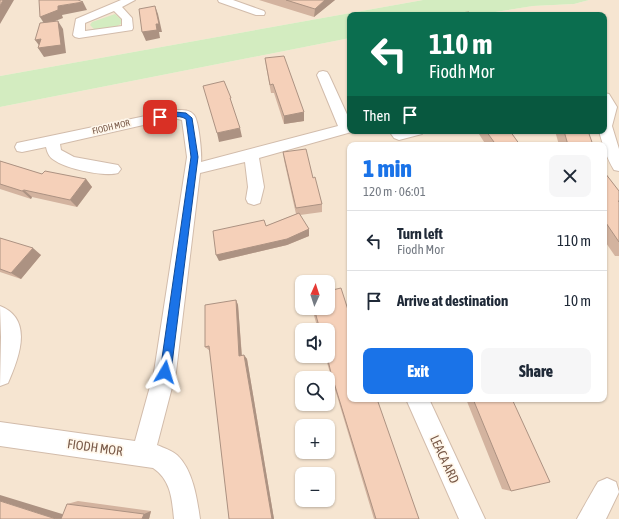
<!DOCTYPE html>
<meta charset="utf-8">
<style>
:root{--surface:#fff;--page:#f6f6f7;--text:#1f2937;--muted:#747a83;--line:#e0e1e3;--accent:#1a73e8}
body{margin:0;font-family:"Asap Condensed",sans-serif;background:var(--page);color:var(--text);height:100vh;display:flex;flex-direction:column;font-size:15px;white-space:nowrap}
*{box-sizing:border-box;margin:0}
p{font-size:13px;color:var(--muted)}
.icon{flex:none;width:22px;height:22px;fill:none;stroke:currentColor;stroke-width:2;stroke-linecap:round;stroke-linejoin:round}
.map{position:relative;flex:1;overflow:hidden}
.panel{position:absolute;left:347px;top:142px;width:260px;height:260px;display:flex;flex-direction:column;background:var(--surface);border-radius:8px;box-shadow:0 1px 3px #0004}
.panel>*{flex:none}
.banner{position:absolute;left:347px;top:12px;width:260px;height:122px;border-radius:8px;box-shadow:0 1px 3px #0004;background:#0b6e4f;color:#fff;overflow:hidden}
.needle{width:26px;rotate:3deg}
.tools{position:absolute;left:295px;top:275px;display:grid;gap:8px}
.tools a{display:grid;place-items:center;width:40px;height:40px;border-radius:8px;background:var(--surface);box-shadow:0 1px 3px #0004;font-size:20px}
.pin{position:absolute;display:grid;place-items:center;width:34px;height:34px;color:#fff;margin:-17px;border-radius:8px;box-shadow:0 2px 6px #0006}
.me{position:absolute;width:44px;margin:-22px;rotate:7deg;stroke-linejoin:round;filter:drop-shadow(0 0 3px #0008)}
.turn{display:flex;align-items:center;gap:14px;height:84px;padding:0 16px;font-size:18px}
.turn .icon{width:52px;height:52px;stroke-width:2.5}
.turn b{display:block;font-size:28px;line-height:34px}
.then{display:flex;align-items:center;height:38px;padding:0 16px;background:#0003;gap:8px;font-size:15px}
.round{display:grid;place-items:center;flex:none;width:42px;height:42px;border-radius:8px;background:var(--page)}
.head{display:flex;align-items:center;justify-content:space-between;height:68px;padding:0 16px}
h1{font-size:24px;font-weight:800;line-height:30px;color:var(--accent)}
.action{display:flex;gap:8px;margin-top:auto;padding:8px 16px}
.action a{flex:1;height:46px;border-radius:8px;background:var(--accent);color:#fff;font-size:16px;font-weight:800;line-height:46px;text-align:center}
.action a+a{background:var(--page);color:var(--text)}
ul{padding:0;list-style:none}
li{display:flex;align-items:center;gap:12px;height:60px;padding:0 16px;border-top:1px solid var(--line)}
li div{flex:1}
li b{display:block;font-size:15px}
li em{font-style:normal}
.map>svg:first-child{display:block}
</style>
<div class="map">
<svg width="619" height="519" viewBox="0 0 619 519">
<rect width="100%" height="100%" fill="#fef3e3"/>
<!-- residential -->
<path fill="#f6e5d1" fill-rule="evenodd" d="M0 0H423L0 76Z
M589 0H619V519H0V107L350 38V131H604V15H476L533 6 574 4ZM350 145H604V399H350ZM302 282H328V308H302ZM302 330H328V356H302ZM302 378H328V404H302ZM302 426H328V452H302ZM302 474H328V500H302Z"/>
<!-- green -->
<path fill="#d3ecc0" d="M423 0H589L574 4 533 6 476 15H350V38L0 107V76Z
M115 14 124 22 114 28 95 30 90 25 92 22Z"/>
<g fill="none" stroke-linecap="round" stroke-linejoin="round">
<!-- street casing -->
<g stroke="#d2bcab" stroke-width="2">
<path id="street" d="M121 0H135L122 7 132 18 133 28 132 30 79 38 75 37 73 35 76 19ZM114 11 122 19V26L85 31V23Z
M218 0H233L264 11 265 13 264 15H256L219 2Z
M323 71 327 72 329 75 350 121V131H355L259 158 264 187 260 203 254 205 248 203 246 199 248 187 245 162 200 173 176 372 157 445C164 448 171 450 177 455 193 470 197 498 200 519H174C172 499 171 480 153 468L0 446V422L135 441 154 372 187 157 182 120 174 118 60 144 61 150 74 157 118 165 121 169 118 173C105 177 66 169 54 160 49 157 47 152 46 147L22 152 17 151 15 147 17 143 174 110C182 110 189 109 194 115 199 121 202 154 201 162L338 126 317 75 319 72Z
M604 93 609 94 617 107 612 126 619 149V171L614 170C606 157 603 145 599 131H604Z
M389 131H424L422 134 399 140 394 138Z
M0 306C34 319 19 358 8 383L0 386 1 337Z
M406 399H429L485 519H459Z
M607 478 616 482 619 492 606 519H577C579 515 596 485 598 482 600 481 605 479 607 478Z"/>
</g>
<!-- street -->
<use href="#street" fill="#fff" fill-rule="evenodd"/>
</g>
<!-- wall -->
<path fill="#d3b39f" d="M259 0H335L314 17Z
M265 58 304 112V121L284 124 274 93H271L266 66Z
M477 131H510L520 145H486Z
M555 131H588L593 145H559Z
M283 152 313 178 322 204V212L300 215 309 236 287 245 219 261 266 226 296 214 284 160Z
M0 161 42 174 86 179 92 187 77 207 32 197 31 199 0 189Z
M604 170 605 173 619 191V256H615L604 240Z
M0 238 41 255 21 279 0 272Z
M236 300 238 305 242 356 244 355 247 359 274 519H229L210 351 205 347Z
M312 308H328L350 399 419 519H374L331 376 325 356H328V330H318Z
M466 399H512L511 491 502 489Z
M78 501 151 511 149 519 63 515 67 504Z"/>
<!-- shaded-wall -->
<path fill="#ac9282" d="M3 0H14L0 24V6Z
M325 0H335L314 17 315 9Z
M83 2 87 10 62 15 63 18 45 25 40 17 58 6Z
M155 6 158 14 162 32H159L160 38 146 41 142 32 156 24Z
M58 21 63 29 66 53 44 57 38 48H41L35 40 41 39Z
M304 112V121L284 124V116Z
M240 128 242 137 219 142 217 133Z
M86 179 92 187 77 207 70 200Z
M24 190 32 197 31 199 22 191Z
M309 229V236L287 245 219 261 216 255Z
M33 248 41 255 21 279 11 273Z
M236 300 238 305 242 360 239 356Z
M244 355 247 359 274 519H272Z
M0 495 72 517 66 519H56L0 501Z
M151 511 149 519H142L144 514Z"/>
<!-- building -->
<path fill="#f5d0b9" stroke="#ac9282" d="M0 0H3L0 6Z
M39 0H78L83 2 58 6V10L40 17Z
M286 0H325L315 9Z
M155 6 159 24H156L157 30 142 32 139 9Z
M469 12 471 15H452L451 14Z
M58 21 61 45 38 48 41 39 35 40 40 23Z
M284 56 304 112 284 116 273 84 270 85 265 58Z
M224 81 231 98H230L240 128 217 133 203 86Z
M486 131H510L520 145H494V142Z
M564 131H588L593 145H568Z
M306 149 313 178 315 177 322 204 296 208 283 152Z
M0 161 42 174 45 171 86 179 70 200 24 190 22 191 0 184Z
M604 170 605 173 619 191V201H618L619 202V242L604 220Z
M299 213 309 229 287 239 216 255 213 231 264 220 266 226Z
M0 238 33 248 11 273 0 269Z
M341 288 350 316V399H377L419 519H376L331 373 327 356H328V330H320L314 308H328V291Z
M236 300 239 356 244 355 272 519H229L209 346 205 347V305Z
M473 399H512L550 482 511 491Z
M0 501 56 519H0Z
M67 504 144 514 142 519H61Z"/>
<!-- route -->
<path fill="#1a73e8" stroke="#114b97" d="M174 112 186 113 192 118 198 157 171 372 169 376 165 377 161 376 160 372 191 157 186 119C178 114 168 118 160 119L157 117 158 116Z"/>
<g text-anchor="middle" stroke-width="3.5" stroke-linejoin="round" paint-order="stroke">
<!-- far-street labels -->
<g font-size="9" fill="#785847" stroke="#fff7eb">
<text transform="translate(111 127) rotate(-13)" y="3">FIODH MOR</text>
</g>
<!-- near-street labels -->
<g font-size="13" fill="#785847" stroke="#fff7eb">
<text transform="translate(95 447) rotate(8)" y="5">FIODH MOR</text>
<text transform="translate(445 459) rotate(65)" y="5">LEACA ARD</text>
</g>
</g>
</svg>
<div class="tools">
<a><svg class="needle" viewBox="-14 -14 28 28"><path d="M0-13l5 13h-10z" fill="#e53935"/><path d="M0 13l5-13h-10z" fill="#747a83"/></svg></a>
<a><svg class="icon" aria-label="sound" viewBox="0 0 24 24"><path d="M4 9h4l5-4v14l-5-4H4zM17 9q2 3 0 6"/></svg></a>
<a><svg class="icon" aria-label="search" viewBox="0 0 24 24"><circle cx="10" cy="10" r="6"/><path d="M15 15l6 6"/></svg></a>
<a>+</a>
<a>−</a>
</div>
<div class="pin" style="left:160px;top:117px;background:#d93025"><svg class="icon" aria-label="arrive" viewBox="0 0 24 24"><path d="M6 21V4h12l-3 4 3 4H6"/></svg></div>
<svg class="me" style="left:165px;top:372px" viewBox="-20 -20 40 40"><path d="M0-17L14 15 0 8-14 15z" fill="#1a73e8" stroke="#fff" stroke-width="4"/></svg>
<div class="banner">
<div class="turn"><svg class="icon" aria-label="left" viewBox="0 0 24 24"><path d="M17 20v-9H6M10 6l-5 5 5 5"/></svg><div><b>110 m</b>Fiodh Mor</div></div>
<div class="then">Then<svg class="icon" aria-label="arrive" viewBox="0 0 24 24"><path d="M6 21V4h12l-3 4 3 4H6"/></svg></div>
</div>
<section class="panel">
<div class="head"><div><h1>1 min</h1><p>120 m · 06:01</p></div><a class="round"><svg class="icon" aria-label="close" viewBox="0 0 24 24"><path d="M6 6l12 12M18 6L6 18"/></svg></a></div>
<ul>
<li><svg class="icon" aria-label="left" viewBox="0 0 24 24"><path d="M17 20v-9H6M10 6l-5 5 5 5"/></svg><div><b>Turn left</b><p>Fiodh Mor</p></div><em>110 m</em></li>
<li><svg class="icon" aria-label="arrive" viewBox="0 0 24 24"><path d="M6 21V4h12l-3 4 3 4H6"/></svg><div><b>Arrive at destination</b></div><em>10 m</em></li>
</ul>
<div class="action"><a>Exit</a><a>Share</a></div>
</section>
</div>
